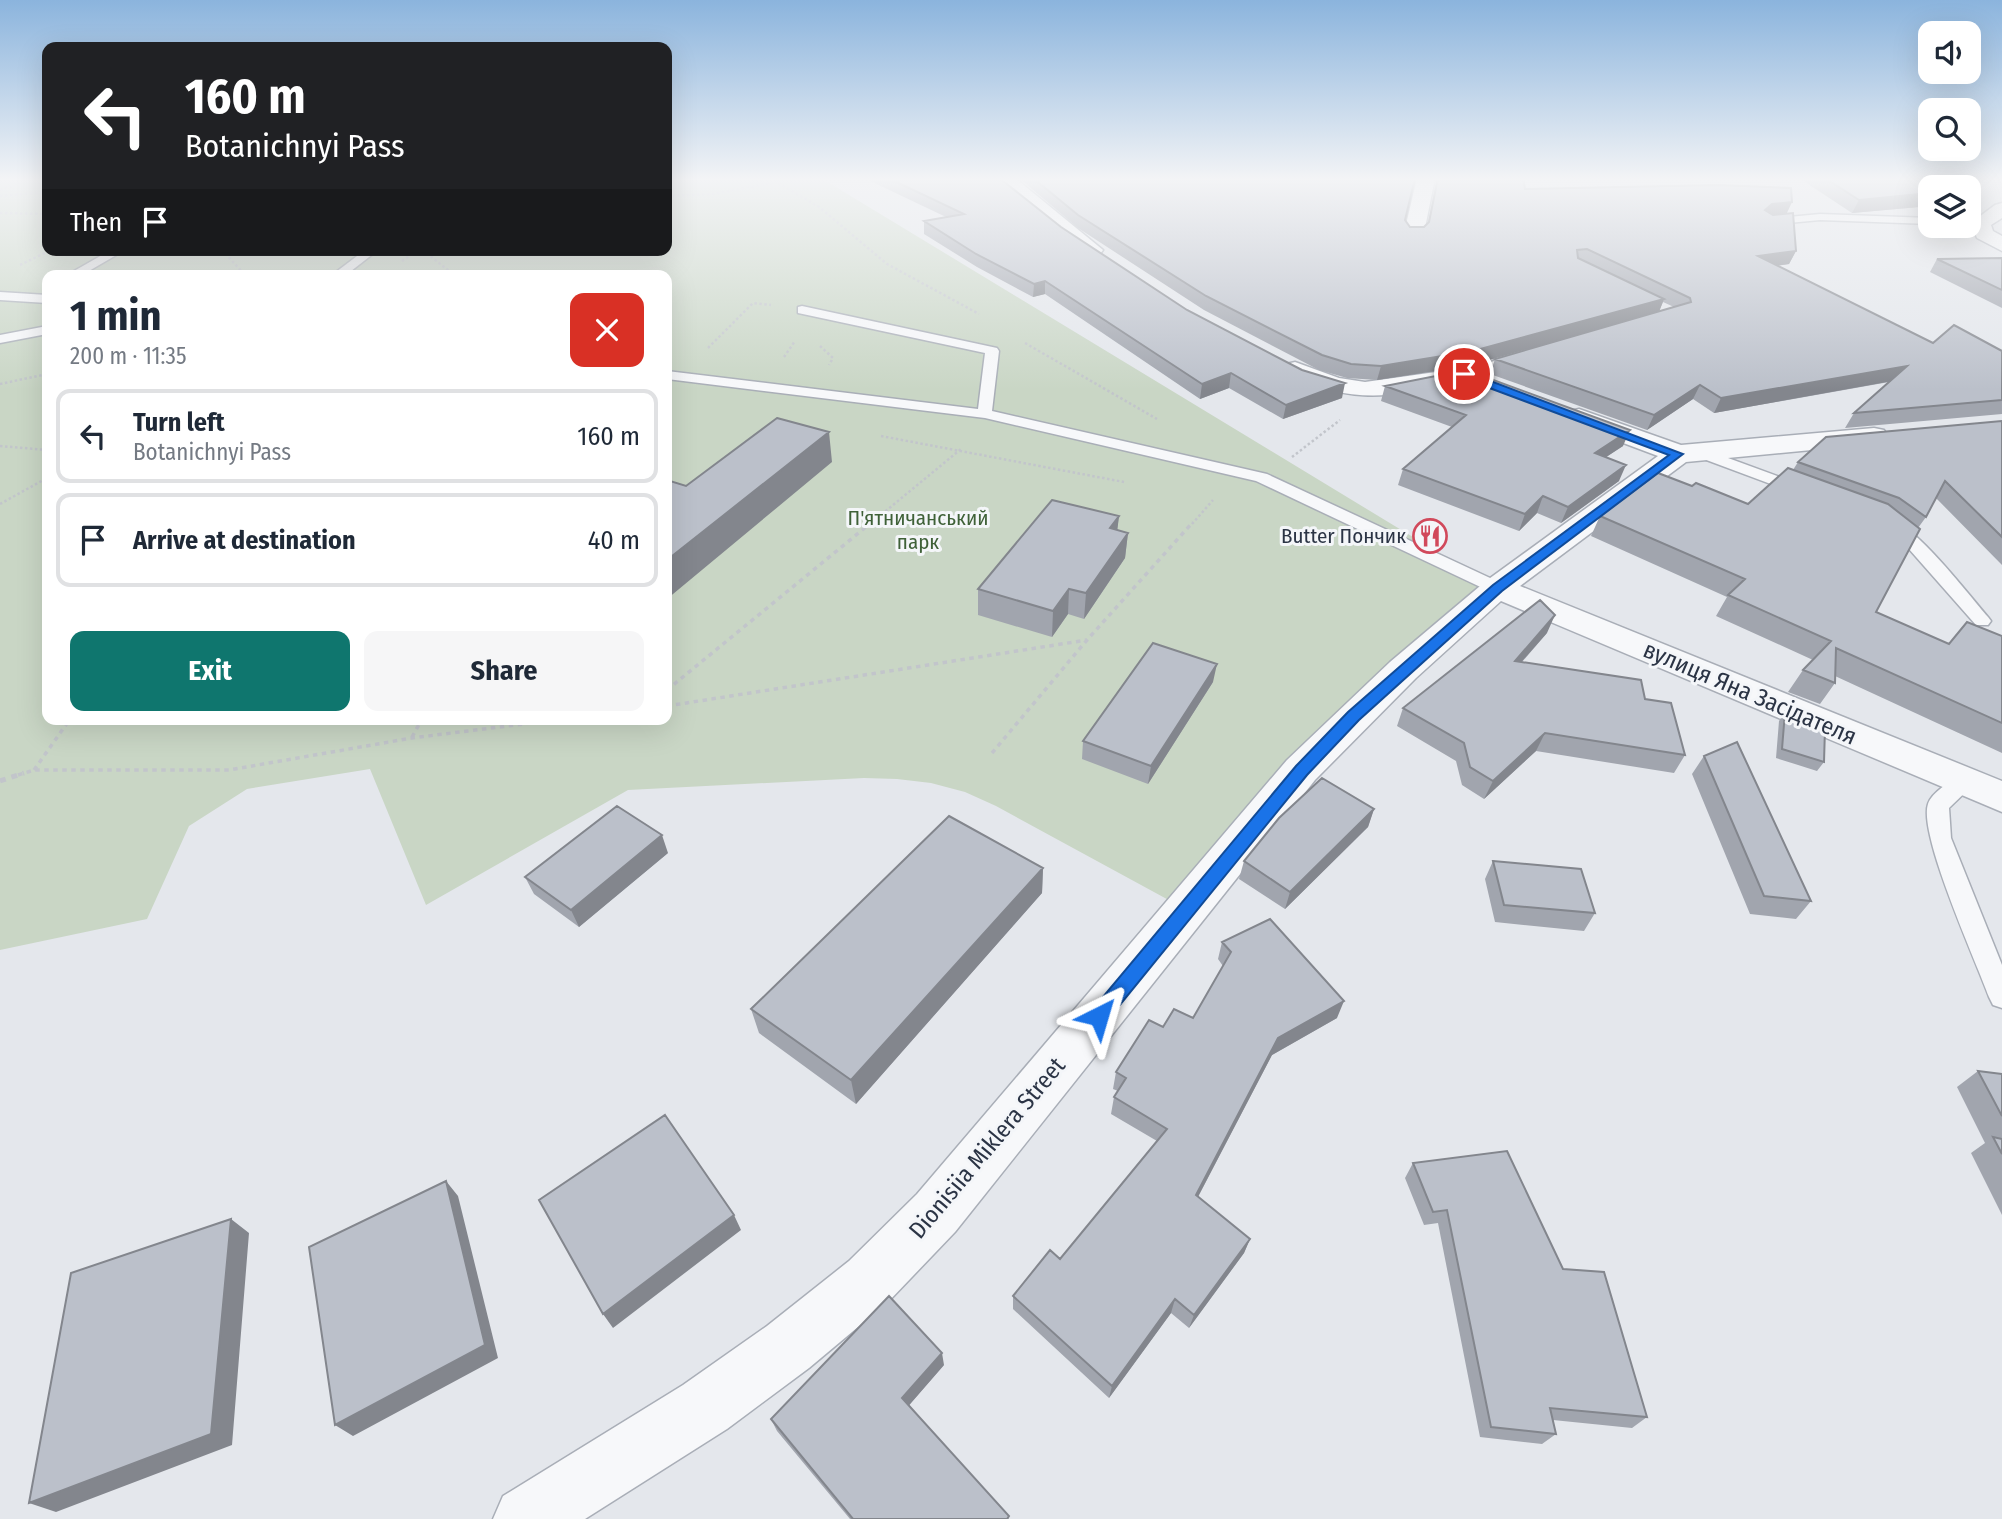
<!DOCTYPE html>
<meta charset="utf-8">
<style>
:root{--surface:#fff;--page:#f6f6f7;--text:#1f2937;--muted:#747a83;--line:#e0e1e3;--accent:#0f766e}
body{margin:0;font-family:"Fira Sans Condensed",sans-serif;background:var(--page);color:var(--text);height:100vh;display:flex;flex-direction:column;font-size:26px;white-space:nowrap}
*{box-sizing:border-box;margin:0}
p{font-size:23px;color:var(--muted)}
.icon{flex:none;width:38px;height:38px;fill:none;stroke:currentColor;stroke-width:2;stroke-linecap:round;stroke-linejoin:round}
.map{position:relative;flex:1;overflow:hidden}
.details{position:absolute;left:42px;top:270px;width:630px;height:455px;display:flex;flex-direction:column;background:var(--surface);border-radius:14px;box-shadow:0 7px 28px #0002}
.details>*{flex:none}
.hud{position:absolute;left:42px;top:42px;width:630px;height:214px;border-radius:14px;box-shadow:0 7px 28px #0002;background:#202124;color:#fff;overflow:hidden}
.buttons{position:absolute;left:1918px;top:21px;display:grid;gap:14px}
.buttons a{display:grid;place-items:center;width:63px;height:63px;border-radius:14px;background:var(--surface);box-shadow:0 7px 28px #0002;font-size:35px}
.pin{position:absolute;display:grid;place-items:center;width:60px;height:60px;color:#fff;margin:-30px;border:4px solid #fff;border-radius:50%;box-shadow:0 2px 7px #0007}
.me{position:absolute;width:77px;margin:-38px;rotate:40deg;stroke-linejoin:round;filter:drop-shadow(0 0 5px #0008)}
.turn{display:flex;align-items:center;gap:24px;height:147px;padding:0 28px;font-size:32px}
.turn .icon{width:91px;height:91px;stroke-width:2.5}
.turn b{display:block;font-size:49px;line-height:60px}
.then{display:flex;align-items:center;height:66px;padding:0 28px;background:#0003;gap:14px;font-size:26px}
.round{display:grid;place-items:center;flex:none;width:74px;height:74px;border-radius:14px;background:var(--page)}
.headline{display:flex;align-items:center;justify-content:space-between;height:119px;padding:0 28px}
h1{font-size:42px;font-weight:700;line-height:52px}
.action{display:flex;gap:14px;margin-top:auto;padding:14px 28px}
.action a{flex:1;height:80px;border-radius:14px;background:var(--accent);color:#fff;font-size:28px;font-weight:700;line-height:80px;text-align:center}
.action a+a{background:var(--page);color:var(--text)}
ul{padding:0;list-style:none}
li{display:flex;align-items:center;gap:21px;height:94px;margin:0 14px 10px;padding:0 14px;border:4px solid var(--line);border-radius:14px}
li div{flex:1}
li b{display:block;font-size:26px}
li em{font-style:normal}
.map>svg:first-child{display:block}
</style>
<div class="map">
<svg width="2002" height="1519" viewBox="0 0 2002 1519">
<rect width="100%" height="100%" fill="#e4e7ec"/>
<!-- green -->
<path fill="#c9d6c5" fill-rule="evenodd" d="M0 178H47V250H667V178H821L1497 588 1187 910 996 806 965 792 931 783 897 779 864 778 628 790 426 905 370 769 247 789 189 826 147 919 0 950ZM47 275H667V719H47Z"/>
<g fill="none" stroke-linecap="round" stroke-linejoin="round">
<!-- lane casing -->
<g stroke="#a9aeb7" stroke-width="3">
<path id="lane" d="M1820 214 1930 218V224L1820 220 1767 225 1762 222 1767 219Z
M111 250H125L82 275H67Z
M365 250H378L346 275H332Z
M0 292 47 295V303L0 300Z
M802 306 997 348 999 351 992 411 1267 474 1503 584 1506 588 1497 593 1491 592 1256 481 985 418 667 379V371L978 409 985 353 798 313V307Z
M47 326V334L0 343V335Z
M1519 354 1524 355V361L1464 378 1457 374 1459 371Z
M1698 447 1807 487 1809 490 1801 495 1795 493 1693 455 1690 452 1693 449Z
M1892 521C1917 527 1969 595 1988 617L1991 621 1988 625H1976L1909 549 1886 530 1884 526 1886 522Z
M1965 774 1973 777 1976 782 1949 808 1951 838 2002 965V1008L1993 1005 1989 997C1976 961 1918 834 1928 804 1931 793 1955 777 1965 774Z"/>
</g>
<!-- street casing -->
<g stroke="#a9aeb7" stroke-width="3">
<path id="street" d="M997 178H1015L1103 250 1100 254C1077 260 1010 198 997 178Z
M1417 178H1435L1424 233 1421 237H1407L1404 233Z
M2002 203V218L1991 225 1993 231 2002 236V251L1977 238 1971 223 1995 205Z
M1295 362 1339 378 1365 382 1436 372 1445 375 1449 380 1445 385C1385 400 1342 401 1286 374L1283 369 1286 364Z
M1579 409 1681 445 1874 428 1884 430 1888 436 1884 442 1874 444 1686 462 1520 586 2002 781V812L1501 601 1416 678 1315 780 955 1232 889 1301 809 1368 727 1429 585 1519H493L503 1496 683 1385 767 1326 849 1261 917 1194 1287 760 1390 662 1486 581 1658 456 1570 423 1566 417 1570 411Z"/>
</g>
<!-- path-far2 -->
<path stroke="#c2c5cb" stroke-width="2.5" stroke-dasharray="2.5 2.5" stroke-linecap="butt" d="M12 178 47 183
M770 178 819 207 887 264 979 314
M0 190 35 178
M0 196 47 192
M667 196 713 194 798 178
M0 213 47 214
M222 250 245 275
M423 250 454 275
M402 261 418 250
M20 265 51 250
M1025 343 1157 419
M820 346 833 358 829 365
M708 348 753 303 771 305
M784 357 795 341
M0 384 47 374
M881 436 1124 482
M0 446 47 450
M1292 457 1340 420
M0 504 47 478
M870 524 961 449
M1192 524 1213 500"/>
<!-- path-far1 -->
<path stroke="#c2c5cb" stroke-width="3.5" stroke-dasharray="4.5 4.5" stroke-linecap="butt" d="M667 690 872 522
M667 706 1087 640
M412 737 422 719
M992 753 1087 640 1193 522
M34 770 70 719
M18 775 34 770H229L412 738 563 719"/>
<!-- path -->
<path stroke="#c2c5cb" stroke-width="5" stroke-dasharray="6 6" stroke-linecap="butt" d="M0 781 24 773"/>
<!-- lane -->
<use href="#lane" fill="#f7f8fa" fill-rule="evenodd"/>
<!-- street -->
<use href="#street" fill="#f7f8fa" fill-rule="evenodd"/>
</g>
<!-- wall -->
<path fill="#a1a5ae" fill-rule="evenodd" d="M864 178H1002L1003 181 1061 227 1187 310 1342 398 1283 419 1229 388 1200 399 1045 294 1033 297 977 267 924 234V221L946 217Z
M1019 178H1415L1405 220 1410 227H1424L1428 223 1437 178H1523L1525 189 1787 214 1796 251 1789 264 1777 266 1933 343 2002 351V414L1845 428 1854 413 1889 382 1714 413 1693 399 1647 430 1490 374 1495 359 1569 337 1468 366 1377 380 1347 378 1319 370 1204 310 1078 228ZM1663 302 1674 307 1659 311Z
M1799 178H1949L1979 189 1971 202H1969V187H1930V206L1852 213Z
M2002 258V308L1930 272 1937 259Z
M1385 386 1623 446 1606 457 1619 481 1561 523 1537 513 1519 531 1398 485 1403 469 1452 427 1381 401Z
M2002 421V565L1936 498 1926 517 1918 528 1876 612 1949 644 2002 636V753L1835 676V683L1820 704 1788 692 1803 670 1813 660 1716 616 1727 597 1591 536 1600 516 1692 486 1748 504 1793 470 1798 462Z
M1119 516 1117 530 1128 533 1125 558 1084 619 1068 614 1052 637 978 615V589Z
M1547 633 1522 662 1645 699 1685 755 1674 773 1536 751 1484 799 1462 785 1456 761 1397 726 1403 708Z
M1213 682 1148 784 1082 759 1083 741Z
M1785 712 1824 762 1817 771 1776 758 1779 721Z
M1704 756 1811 901 1796 919 1750 914 1692 774Z
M1374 809 1368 827 1285 909 1239 879 1244 861Z
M668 853 579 927 534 894 525 877Z
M1493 861 1595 913 1584 931 1495 922 1485 879Z
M1043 868 1042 893 856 1104 759 1033 751 1009Z
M1222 942 1337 1018 1272 1055 1198 1197 1250 1239 1244 1253 1189 1328 1171 1313 1109 1398 1013 1309V1296L1060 1259 1157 1141 1111 1114 1114 1097 1118 1091 1113 1089 1116 1072 1163 1027 1193 1018 1223 966 1218 959Z
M1978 1071 2002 1074V1215L1971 1153 1985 1143 1957 1087Z
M1413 1163 1563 1269 1647 1417 1632 1428 1553 1420 1556 1434 1542 1444 1480 1437 1438 1223 1424 1225 1405 1178Z
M944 1365 909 1405 1009 1519H850L777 1431 771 1419Z"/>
<!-- shaded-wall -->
<path fill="#83868d" d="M1979 189 1971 202H1969V190Z
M1930 193V206L1852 213 1859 200Z
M1792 202 1786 215 1767 216 1765 210 1772 204Z
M1796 251 1789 264 1752 269 1758 256Z
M1045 281V294L1033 297 1034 284Z
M1664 299 1659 312 1468 366 1377 380 1381 366Z
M1907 366 1898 380 1714 413 1721 398Z
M1231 373 1229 388 1200 399 1202 384Z
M1345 383 1342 398 1283 419 1286 405Z
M1700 385 1693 399 1647 430 1654 415Z
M1630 430 1623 446 1588 469 1595 453Z
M829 432 832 462 667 599V560Z
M1626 465 1619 481 1561 523 1568 507Z
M1543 496 1537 513 1519 531 1525 514Z
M1119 516 1116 541 1110 528Z
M1128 533 1125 558 1084 619 1086 593Z
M1069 589 1068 614 1052 637 1053 611Z
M1555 615 1547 633 1507 678 1515 661Z
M1217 664 1213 682 1148 784 1151 766Z
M1545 733 1536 751 1484 799 1493 781Z
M1374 809 1368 827 1285 909 1290 892Z
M662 835 668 853 579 927 571 910Z
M1043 868 1042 893 856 1104 851 1080Z
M1344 1001 1337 1018 1272 1055 1191 1210 1196 1195 1278 1038Z
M446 1181 458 1196 498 1358 353 1436 335 1425Z
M734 1215 741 1230 613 1328 603 1314Z
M231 1219 249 1233 232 1445 56 1512 29 1503Z
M1250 1239 1244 1253 1189 1328 1194 1315Z
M1175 1299 1171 1313 1109 1398 1112 1386Z
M942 1353 944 1365 905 1410 902 1398Z"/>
<!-- building -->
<path fill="#bbc0ca" stroke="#83868d" stroke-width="2" d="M888 178H1002L1003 181 1061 227 1187 310 1302 370 1345 383 1286 405 1231 373 1202 384 1045 281 1034 284 976 254 924 221 964 214Z
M1033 178H1415L1405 220 1410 227H1424L1429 222 1438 178H1523L1525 189 1718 185 1791 188 1792 202 1772 204 1765 210 1773 215 1793 213 1796 251 1758 256 1933 343 1954 325 2002 351V400L1854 413 1907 366 1721 398 1700 385 1654 415 1495 359 1691 302 1690 298 1587 249 1577 250 1578 258 1664 299 1473 351 1381 366 1351 364 1322 355 1206 296 1078 215Z
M1825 178H1949L1979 189 1969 190V187H1930V193L1859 200Z
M2002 258V290L1937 259Z
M1466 370 1630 430 1595 453 1626 465 1568 507 1543 496 1525 514 1403 469 1466 415 1385 386Z
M777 418 829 432 667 560V480L686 486Z
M2002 421V537L1945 481 1926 517 1899 498 1798 462 1826 437Z
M1788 468 1888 504 1920 529 1876 612 1949 644 1967 622 2002 636V723L1836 648 1835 683 1803 670 1831 641 1728 595 1745 579 1600 516 1658 473 1692 486 1696 483 1748 504Z
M1052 500 1119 516 1110 528 1128 533 1086 593 1069 589 1053 611 978 589Z
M1540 600 1555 615 1515 661 1641 680 1645 699 1671 703 1685 755 1545 733 1493 781 1470 767 1464 743 1403 708Z
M1153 643 1217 664 1151 766 1083 741Z
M1785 712 1825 728 1824 762 1782 749Z
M1737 742 1811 901 1764 896 1704 756Z
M1322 778 1374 809 1290 892 1244 861 1279 818Z
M617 806 662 835 571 910 525 877Z
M949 816 1043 868 851 1080 751 1009Z
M1493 861 1581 869 1595 913 1504 905Z
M1270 919 1344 1001 1278 1038 1196 1195 1250 1239 1194 1315 1175 1299 1112 1386 1013 1296 1050 1250 1060 1259 1167 1129 1114 1097 1126 1078 1116 1072 1149 1020 1163 1027 1174 1009 1193 1018 1231 952 1222 942Z
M1978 1071 2002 1074V1116Z
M665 1115 734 1215 603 1314 539 1200Z
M1993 1137 2002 1139V1154Z
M1507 1151 1563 1269 1604 1272 1647 1417 1550 1408 1556 1434 1491 1427 1447 1210 1433 1212 1413 1163Z
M446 1181 485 1345 335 1425 309 1247Z
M231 1219 211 1434 29 1503 71 1273Z
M889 1296 942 1353 902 1398 1009 1516 1007 1519H853L771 1419Z"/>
<!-- sky -->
<linearGradient id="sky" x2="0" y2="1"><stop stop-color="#8bb4dd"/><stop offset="0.46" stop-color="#f3f4f6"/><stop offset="1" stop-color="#f3f4f6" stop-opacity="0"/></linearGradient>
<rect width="2002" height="390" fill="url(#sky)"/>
<!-- route -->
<path fill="#1a73e8" stroke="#114b97" stroke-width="2" d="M1464 371 1683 454 1502 591 1359 720 1307 775 1106 1022 1099 1024 1092 1022 1089 1016 1092 1010 1296 766 1348 712 1493 585 1669 455 1460 377V372Z"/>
<!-- icons -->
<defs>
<g id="restaurant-ring" transform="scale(1.75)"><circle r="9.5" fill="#f4f6f9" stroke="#d1495b" stroke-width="1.5"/><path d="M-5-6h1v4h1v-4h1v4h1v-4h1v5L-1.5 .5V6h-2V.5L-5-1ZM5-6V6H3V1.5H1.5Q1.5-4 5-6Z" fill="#d1495b"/></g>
</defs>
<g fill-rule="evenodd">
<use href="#restaurant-ring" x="1430" y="536"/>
</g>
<g text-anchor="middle" stroke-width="6" stroke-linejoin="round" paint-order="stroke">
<!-- far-park labels -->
<g font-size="21" fill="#3f6138" stroke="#f4f6f9">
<text x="918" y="525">П'ятничанський<tspan x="918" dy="24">парк</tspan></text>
</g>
<!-- far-poi labels -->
<g font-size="21" fill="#2b3445" stroke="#f4f6f9" text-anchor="end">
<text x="1406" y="543">Butter Пончик</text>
</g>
<!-- street labels -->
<g font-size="24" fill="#2b3445" stroke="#f4f6f9">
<text transform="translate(1750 693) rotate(23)" y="8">вулиця Яна Засідателя</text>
<text transform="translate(987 1148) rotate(-50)" y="8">Dionisiia Miklera Street</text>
</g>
</g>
</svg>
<div class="buttons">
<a><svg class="icon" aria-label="sound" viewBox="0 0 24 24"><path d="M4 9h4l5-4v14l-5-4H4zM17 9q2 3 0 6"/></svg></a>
<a><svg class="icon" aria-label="search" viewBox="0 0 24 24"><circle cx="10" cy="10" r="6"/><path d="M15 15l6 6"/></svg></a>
<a><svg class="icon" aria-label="layers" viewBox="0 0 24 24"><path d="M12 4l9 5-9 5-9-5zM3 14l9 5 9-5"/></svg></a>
</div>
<div class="pin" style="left:1464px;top:374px;background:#d93025"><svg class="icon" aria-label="arrive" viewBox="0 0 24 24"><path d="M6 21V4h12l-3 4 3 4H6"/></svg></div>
<svg class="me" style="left:1099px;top:1016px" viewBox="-20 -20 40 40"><path d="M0-17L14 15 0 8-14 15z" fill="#1a73e8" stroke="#fff" stroke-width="4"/></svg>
<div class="hud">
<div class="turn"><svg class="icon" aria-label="left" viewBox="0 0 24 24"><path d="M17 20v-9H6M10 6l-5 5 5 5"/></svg><div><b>160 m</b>Botanichnyi Pass</div></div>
<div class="then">Then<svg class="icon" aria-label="arrive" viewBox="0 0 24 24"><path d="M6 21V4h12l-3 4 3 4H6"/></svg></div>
</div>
<section class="details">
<div class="headline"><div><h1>1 min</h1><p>200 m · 11:35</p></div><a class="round" style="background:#d93025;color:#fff"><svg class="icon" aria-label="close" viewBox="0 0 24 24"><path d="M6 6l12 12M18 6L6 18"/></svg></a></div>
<ul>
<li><svg class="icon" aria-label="left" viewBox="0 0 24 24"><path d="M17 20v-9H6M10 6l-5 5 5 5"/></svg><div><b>Turn left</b><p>Botanichnyi Pass</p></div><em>160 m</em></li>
<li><svg class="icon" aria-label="arrive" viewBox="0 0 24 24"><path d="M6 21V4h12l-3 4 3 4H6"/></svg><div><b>Arrive at destination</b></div><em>40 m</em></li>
</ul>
<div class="action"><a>Exit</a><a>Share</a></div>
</section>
</div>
